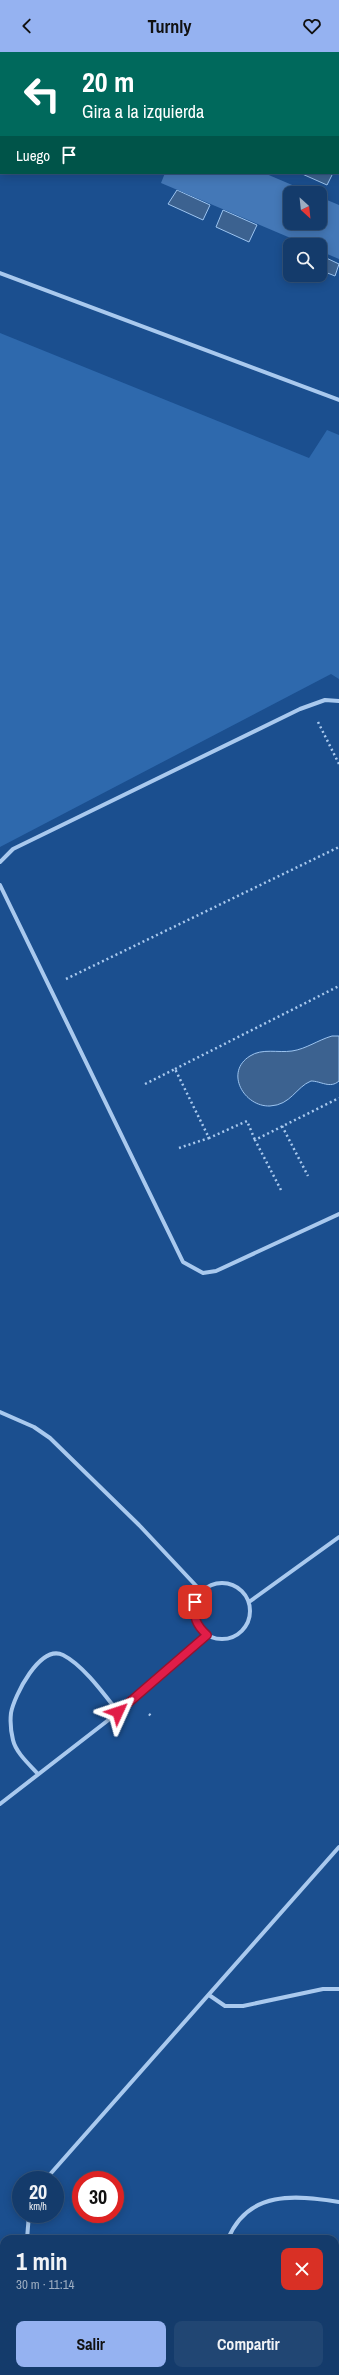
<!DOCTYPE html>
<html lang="es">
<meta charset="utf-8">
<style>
:root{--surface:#143b6b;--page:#214673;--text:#f1f3f6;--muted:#9dadc1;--line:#33557e;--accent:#95b2f1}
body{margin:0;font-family:"Archivo Narrow",sans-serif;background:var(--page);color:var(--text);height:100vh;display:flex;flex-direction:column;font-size:15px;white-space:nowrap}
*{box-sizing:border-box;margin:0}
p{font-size:13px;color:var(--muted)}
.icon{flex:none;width:22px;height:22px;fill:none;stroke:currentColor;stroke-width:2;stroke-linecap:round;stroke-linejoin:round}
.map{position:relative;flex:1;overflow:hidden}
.side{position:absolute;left:0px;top:2183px;width:339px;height:140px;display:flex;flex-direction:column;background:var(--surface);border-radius:12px 12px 0 0;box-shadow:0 2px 10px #0003,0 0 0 1px var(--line)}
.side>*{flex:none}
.hud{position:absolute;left:0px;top:0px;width:339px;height:122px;box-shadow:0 2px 10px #0003,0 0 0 1px var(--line);background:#00695c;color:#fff;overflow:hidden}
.needle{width:26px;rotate:153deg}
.fabs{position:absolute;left:283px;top:134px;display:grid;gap:8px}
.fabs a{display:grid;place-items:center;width:44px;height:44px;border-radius:8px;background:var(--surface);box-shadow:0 2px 10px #0003,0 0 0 1px var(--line);font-size:20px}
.speed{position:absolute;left:12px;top:2119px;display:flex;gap:8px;font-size:20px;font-weight:700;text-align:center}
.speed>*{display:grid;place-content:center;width:52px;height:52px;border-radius:50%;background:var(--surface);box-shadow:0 2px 10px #0003,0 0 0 1px var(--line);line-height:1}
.speed small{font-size:10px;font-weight:400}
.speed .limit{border:6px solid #d22;background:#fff;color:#111}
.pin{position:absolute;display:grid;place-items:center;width:34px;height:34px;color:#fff;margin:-17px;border-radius:8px;box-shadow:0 2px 6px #0006}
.me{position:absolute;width:44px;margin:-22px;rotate:48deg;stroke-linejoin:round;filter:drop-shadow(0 0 3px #0008)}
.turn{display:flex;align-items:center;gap:14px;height:84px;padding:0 16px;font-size:18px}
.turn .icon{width:52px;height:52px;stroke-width:2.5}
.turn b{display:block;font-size:28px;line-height:34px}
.then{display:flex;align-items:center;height:38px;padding:0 16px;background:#0003;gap:8px;font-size:15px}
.round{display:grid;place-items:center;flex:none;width:42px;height:42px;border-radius:8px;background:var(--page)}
.overview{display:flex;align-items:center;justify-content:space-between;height:68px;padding:0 16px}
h1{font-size:24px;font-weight:800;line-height:30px}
.cta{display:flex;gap:8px;margin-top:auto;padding:8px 16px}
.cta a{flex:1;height:46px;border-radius:8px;background:var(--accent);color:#111;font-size:16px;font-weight:800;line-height:46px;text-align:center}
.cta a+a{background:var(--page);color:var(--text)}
header{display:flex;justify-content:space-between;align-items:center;height:52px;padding:0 16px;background:var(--accent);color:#111;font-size:18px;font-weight:800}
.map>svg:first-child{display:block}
</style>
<header><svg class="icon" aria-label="back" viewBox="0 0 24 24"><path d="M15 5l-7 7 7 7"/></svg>Turnly<svg class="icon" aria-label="heart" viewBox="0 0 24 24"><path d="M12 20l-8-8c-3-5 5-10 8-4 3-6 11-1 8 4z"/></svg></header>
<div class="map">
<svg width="339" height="2323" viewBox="0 0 339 2323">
<rect width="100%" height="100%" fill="#1b4f8f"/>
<!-- green -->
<path fill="#2e69ad" d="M0 281 309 406 327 378 339 383V627L331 622 0 795Z"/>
<!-- water -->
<path fill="#3c6290" stroke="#9cc4f0" d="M300 121H333L327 133Z
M177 138 210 153 203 168 168 152Z
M223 158 257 173 249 190 216 175Z
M320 203 339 212 335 224 320 218Z
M332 984H339V1029C330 1037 321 1029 311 1029 296 1035 291 1053 270 1054 244 1055 224 1020 250 1004 262 996 278 1001 292 999 306 997 318 988 332 984Z"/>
<!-- building -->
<path fill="#4478b7" d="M165 121H264L311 141H290V171H320V145L339 153V207L320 199V193H307L161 131Z"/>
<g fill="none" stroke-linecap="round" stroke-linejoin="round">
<!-- path -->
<path stroke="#a9c9ee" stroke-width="2.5" stroke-dasharray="2 3" stroke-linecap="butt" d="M318 670 339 712
M66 927 339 795
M175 1017 339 934
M145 1032 175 1017 209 1086 247 1069 255 1088
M282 1074 308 1124
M179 1096 209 1086
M281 1138 255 1088 339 1046
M149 1662 152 1665"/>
<!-- street -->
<path stroke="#a9c9ee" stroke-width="4" d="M164 0 165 1
M338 34H339
M0 221 339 348
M0 810 13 797 300 657 325 648 339 649
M0 833 183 1210 203 1221 216 1219 339 1162
M0 1360 34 1375 50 1386 139 1473 201 1539
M194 1559a28 28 0 1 1 56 0a28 28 0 1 1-56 0Z
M249 1550 339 1485
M38 1722C30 1713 16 1701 13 1688 11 1680 10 1670 11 1661 14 1644 40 1592 63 1603 83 1613 104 1642 118 1660
M0 1752 111 1666 207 1583
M209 1943 225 1954H243L323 1937H339
M45 2128 339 1795
M27 2187 29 2162
M228 2187C248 2138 296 2143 339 2150
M119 2319 123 2323
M329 2319 337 2323"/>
</g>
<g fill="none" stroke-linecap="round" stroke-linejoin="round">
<!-- route casing -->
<g stroke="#92132f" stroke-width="10">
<path id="route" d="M118 1660 207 1583C196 1573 193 1565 195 1550"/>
</g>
<!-- route -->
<use href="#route" stroke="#e11d48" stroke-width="7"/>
</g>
</svg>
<div class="fabs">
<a><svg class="needle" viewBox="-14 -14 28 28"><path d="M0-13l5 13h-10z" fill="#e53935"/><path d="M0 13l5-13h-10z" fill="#9dadc1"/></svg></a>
<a><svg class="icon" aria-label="search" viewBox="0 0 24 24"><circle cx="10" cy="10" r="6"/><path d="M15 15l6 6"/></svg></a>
</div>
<div class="speed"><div>20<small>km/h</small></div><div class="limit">30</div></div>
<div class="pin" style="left:195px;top:1550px;background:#d93025"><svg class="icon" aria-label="arrive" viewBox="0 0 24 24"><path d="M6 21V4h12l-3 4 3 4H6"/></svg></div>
<svg class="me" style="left:118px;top:1660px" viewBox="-20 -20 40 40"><path d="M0-17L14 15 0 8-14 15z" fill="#e11d48" stroke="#fff" stroke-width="4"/></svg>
<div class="hud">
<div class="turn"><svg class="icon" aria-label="left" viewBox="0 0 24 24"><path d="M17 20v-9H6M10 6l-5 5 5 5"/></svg><div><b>20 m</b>Gira a la izquierda</div></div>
<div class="then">Luego<svg class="icon" aria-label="arrive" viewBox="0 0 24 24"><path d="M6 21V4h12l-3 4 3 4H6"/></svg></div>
</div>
<section class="side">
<div class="overview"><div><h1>1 min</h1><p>30 m · 11:14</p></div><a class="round" style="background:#d93025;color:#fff"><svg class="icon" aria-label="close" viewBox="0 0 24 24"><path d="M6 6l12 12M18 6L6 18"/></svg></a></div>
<div class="cta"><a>Salir</a><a>Compartir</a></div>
</section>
</div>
